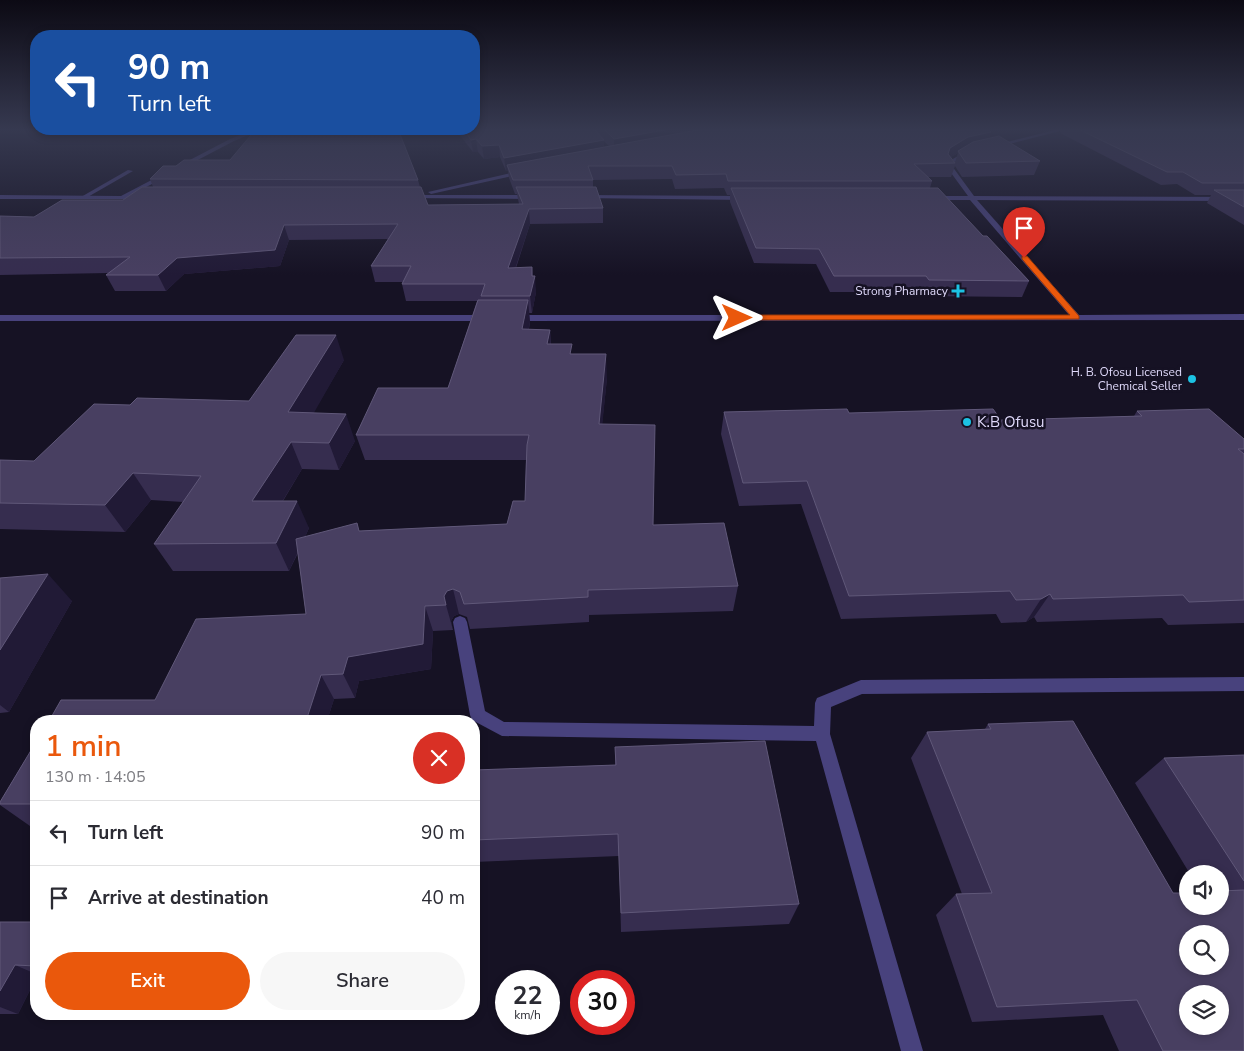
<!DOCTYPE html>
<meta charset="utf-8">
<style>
:root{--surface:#fff;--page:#f7f7f7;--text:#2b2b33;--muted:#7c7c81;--line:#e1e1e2;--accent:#ea580c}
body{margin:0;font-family:"Nunito Sans",sans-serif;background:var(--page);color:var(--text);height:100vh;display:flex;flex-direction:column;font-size:19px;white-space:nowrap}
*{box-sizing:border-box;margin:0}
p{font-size:16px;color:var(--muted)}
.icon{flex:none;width:28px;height:28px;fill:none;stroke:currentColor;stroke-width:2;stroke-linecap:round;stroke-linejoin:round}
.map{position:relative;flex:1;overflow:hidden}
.sheet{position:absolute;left:30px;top:715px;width:450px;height:305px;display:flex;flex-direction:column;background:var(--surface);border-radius:20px;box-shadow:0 2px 8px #0003}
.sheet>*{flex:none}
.banner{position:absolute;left:30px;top:30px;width:450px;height:105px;border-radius:20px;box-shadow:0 2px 8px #0003;background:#1a4fa0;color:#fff;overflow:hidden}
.buttons{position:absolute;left:1179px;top:865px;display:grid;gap:10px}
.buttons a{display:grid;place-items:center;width:50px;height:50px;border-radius:50%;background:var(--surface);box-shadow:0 2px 8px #0003;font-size:25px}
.speed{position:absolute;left:495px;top:970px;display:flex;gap:10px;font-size:25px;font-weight:700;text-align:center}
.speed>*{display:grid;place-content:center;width:65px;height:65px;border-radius:50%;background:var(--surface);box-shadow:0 2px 8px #0003;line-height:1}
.speed small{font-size:12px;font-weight:400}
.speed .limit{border:8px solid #d22;background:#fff;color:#111}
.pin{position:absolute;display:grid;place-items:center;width:42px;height:42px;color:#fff;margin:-51px -21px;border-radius:50% 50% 50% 0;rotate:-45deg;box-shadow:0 0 5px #0007}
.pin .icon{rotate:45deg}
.me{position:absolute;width:55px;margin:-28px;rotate:90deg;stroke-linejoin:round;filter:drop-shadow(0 0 4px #0008)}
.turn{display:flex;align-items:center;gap:18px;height:105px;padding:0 15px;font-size:22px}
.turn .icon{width:65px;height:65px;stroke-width:2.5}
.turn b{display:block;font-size:35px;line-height:42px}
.round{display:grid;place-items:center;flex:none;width:52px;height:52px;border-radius:26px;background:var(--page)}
.overview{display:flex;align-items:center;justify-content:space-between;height:85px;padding:0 15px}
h1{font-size:30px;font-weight:600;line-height:38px;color:var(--accent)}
.button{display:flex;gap:10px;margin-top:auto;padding:10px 15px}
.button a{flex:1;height:58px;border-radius:30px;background:var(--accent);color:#fff;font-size:20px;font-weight:600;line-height:58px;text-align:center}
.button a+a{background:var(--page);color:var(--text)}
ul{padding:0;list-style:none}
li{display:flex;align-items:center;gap:15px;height:65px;padding:0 15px;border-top:1px solid var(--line)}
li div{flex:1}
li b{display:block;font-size:19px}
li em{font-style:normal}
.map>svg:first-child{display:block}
</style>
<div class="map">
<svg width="1244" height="1051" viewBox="0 0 1244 1051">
<rect width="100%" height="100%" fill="#161224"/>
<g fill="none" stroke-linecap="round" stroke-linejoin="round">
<!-- service -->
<path fill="#48427d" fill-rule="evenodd" d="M128 170 133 171 86 198 81 197Z"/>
<!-- minor -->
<path fill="#48427d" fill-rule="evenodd" d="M1063 128H1072L994 148 991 146Z
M257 129H263L234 141 129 196H144L147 198 146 199H0V195L121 196 230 139Z
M970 149 972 152 952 164V166L974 196 1244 197V201L977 200 1079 315 1244 314V320L512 321 508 318 512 315H1069L970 200H932L929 198 932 196H968L946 166V163Z
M524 170 526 173 431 194 428 192Z
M409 195H534L537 197 534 199 407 198 406 197Z
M582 195 747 196 750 198 747 200 580 198 579 197Z
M0 315H487L491 318 487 321H0Z
M460 616 465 618 467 622 485 711 504 722 814 726 815 703 817 698 861 680 1244 677V691L862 694 831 707 830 734 923 1051H901L816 741 502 736 472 720 470 715 453 622 455 618Z"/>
</g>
<!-- wall -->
<path fill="#362d4f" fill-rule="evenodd" d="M474 128H986L991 132 989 138 1040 161 1034 175 962 177 955 166 951 177H927L932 181 930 188 983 236 1029 281 1022 297 924 296 921 292H830L816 264 754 263 730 202V195H727L724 188 675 189 672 179 593 180V187L603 208V223L530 224 516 268 533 276 536 292 532 313H529L530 322 529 329 550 330 551 344 572 354 607 378 602 424 653 525 738 586 733 611 589 615V622L470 629 467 617 459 614 454 616 451 621 453 630 433 631 431 669 359 681 355 698 334 699 327 721H49L155 700 306 614 298 553 289 571H173L154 544 183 502 151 500 125 532 0 529V460L34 461 130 405 249 401 344 360 313 413 355 441 339 470 302 469 283 501 309 528 305 537 361 531 507 524 525 501 526 460H365L356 435 448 388 477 301H406L402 284 403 282H375L371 266 388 239 289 240 280 266 184 274 166 291H115L106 275 109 273 0 275V216L34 217 123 200 153 187 150 179 418 180 420 187 428 205 519 204 517 194H515L509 178 508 171H506L500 157 484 159 478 152H473L455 129ZM604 141 609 146 604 147ZM958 153 955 162 951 157Z
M1062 128H1244V225L1207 203 1211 195H1195L1177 184 1161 185 1060 133Z
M1137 411 1244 439V623L1168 625 1162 618 1037 622 1034 617 1026 622 1001 623 996 614 841 619 801 504 739 506 721 434 724 412 849 413 1001 420 1134 416Z
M0 578 72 601 9 712 0 713Z
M988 724 1173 893 1220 906V874H1190L1135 783 1164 758 1244 755V1051H1119L1103 1015 972 1022 936 915 956 894H962L911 758 927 732 985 729Z
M36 742V826H30L0 805V802Z
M615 747 799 904 789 924 621 932 619 856 474 862V770L615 765Z
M0 922H36V978L18 1014H0Z"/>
<!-- shaded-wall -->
<path fill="#211a36" d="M676 128H739L614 152V139Z
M991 132 987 144 958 151V153L946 160 950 148 968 137Z
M476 139 478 152H473L471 140Z
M604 140V153L507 165 508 171H506L504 158Z
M499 145 500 157 484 159 482 146Z
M529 209 530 224 510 284 508 268Z
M284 225 289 240 280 266 184 274 166 291 158 275 177 258Z
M532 267 534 281 535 276 536 292 532 313 530 296Z
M528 300 530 322 524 352 522 329Z
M550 330 551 352 547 344Z
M336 335 344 360 299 439 288 412Z
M606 354 607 378 600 448 599 424Z
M346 414 355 441 339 470 329 443Z
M291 442 302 469 266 528 252 501Z
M133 473 151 500 125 532 105 505Z
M297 501 309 528 289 571 276 543Z
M48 574 72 601 9 712 0 705V650Z
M453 589 459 614 454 616 451 621 453 630 446 605 444 596 447 591Z
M1050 594 1034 617 1026 622 1041 599Z
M425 606 433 631 431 669 359 681 355 698 343 674 348 657Z
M321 675 334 699 327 721H306Z
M15 965 36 974V978L18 1014 0 1007V991Z"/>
<!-- building -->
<path fill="#483f61" stroke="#605879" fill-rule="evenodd" d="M474 128H593L604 140 504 158 499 145 482 146 476 139 471 140 463 129Z
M603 128H676L614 139Z
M708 128H986L991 132 968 137 950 148 948 154 955 163 914 164 932 181H728L726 174 676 175 672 166H588L593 180H513L507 165Z
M1076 128H1244V183H1202L1183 172H1167Z
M256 129H398L418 180 150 179 163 166H176L184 160H230Z
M999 136 1040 161 966 163 958 151 973 142Z
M142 187H421L428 205 523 204 516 187H596L603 208 529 209 508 268 532 267V276H535L530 296H481L485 284H402L411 266H371L398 224 284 225 275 250 177 258 158 275H106L130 257 0 258V216L34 217 62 200H123Z
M731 188H938L983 236H987L1029 281 929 280 926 276H834L819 249 756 248Z
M1214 190H1244V207Z
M478 300H528L522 329 550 330 547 344H572L570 354H606L599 424 655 425 653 525 724 523 738 586 588 590V597L464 604 460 592 453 589 447 591 444 596 446 605 425 606 423 644 348 657 343 674 321 675 306 721H49L61 700H155L196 619 306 614 296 539 357 523 359 531 507 524 513 501H525L527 445 529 435H356L378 388H448Z
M296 335H336L288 412 346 414 329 443 291 442 252 501H297L276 543 154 544 201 476 133 473 105 505 0 503V460L34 461 94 404 130 405 137 398 249 401Z
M847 409 849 413 993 409 1001 420 1142 416 1137 411 1209 409 1244 439V449H1238L1244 454V600L1189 602 1183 595 1053 599 1050 594 1041 599 1016 600 1010 591 849 596 807 481 743 483 724 412Z
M48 574 0 650V578Z
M1073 721 1173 893H1188V906H1220V891L1244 890V1051H1163L1137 1000 997 1007 956 894 992 893 927 732 991 729 988 724ZM1188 934H1220V966H1188ZM1188 994H1220V1026H1188Z
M765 741 799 904 621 913 618 834 474 840V770L616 765 615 747Z
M36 742V804H0V802Z
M1244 755V881L1164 758Z
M0 922H36V966L15 965 0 991Z"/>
<!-- sky -->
<linearGradient id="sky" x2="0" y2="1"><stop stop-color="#0c0a14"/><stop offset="0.47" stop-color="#363950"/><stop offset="1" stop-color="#363950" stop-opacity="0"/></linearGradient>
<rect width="1244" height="275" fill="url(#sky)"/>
<!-- route -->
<path fill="#ea580c" stroke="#983908" d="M1022 256H1027L1079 316V319L737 320 733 318 737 315H1070L1022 259Z"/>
<!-- markers -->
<g fill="#1cc2e3" stroke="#161224" stroke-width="2">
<path d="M955.5 283.5h5v5h5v5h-5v5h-5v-5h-5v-5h5z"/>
<circle cx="1192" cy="379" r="5"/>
<circle cx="967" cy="422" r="5"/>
</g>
<g text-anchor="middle" stroke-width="5" stroke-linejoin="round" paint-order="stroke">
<!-- far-poi labels -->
<g font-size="12" fill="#dfd9fa" stroke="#161224" text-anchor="end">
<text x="948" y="295">Strong Pharmacy</text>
<text x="1182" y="376">H. B. Ofosu Licensed<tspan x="1182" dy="14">Chemical Seller</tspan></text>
</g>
<!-- poi labels -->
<g font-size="15" fill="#dfd9fa" stroke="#161224" text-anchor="start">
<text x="977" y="427">K.B Ofusu</text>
</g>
</g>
</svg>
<div class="buttons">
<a><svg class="icon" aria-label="sound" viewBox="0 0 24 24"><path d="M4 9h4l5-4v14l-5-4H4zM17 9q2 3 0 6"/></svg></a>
<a><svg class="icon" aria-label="search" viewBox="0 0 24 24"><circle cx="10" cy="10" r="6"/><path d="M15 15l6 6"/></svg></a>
<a><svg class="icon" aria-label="layers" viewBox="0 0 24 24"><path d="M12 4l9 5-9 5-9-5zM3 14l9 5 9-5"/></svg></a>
</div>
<div class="speed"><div>22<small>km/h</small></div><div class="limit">30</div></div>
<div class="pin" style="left:1024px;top:258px;background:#d93025"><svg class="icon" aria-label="arrive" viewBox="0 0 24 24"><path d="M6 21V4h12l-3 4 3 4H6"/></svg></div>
<svg class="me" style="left:737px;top:318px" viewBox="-20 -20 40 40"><path d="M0-17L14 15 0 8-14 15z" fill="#ea580c" stroke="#fff" stroke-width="4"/></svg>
<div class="banner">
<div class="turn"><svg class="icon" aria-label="left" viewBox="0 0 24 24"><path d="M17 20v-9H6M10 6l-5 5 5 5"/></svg><div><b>90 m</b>Turn left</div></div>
</div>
<section class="sheet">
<div class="overview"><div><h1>1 min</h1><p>130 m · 14:05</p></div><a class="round" style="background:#d93025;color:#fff"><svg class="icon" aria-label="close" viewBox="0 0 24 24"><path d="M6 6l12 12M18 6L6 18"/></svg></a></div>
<ul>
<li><svg class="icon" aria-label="left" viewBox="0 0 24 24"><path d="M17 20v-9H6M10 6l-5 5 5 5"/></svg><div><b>Turn left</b></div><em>90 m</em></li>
<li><svg class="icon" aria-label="arrive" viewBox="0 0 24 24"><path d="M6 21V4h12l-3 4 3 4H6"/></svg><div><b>Arrive at destination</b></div><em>40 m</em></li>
</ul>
<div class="button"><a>Exit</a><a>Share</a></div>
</section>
</div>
